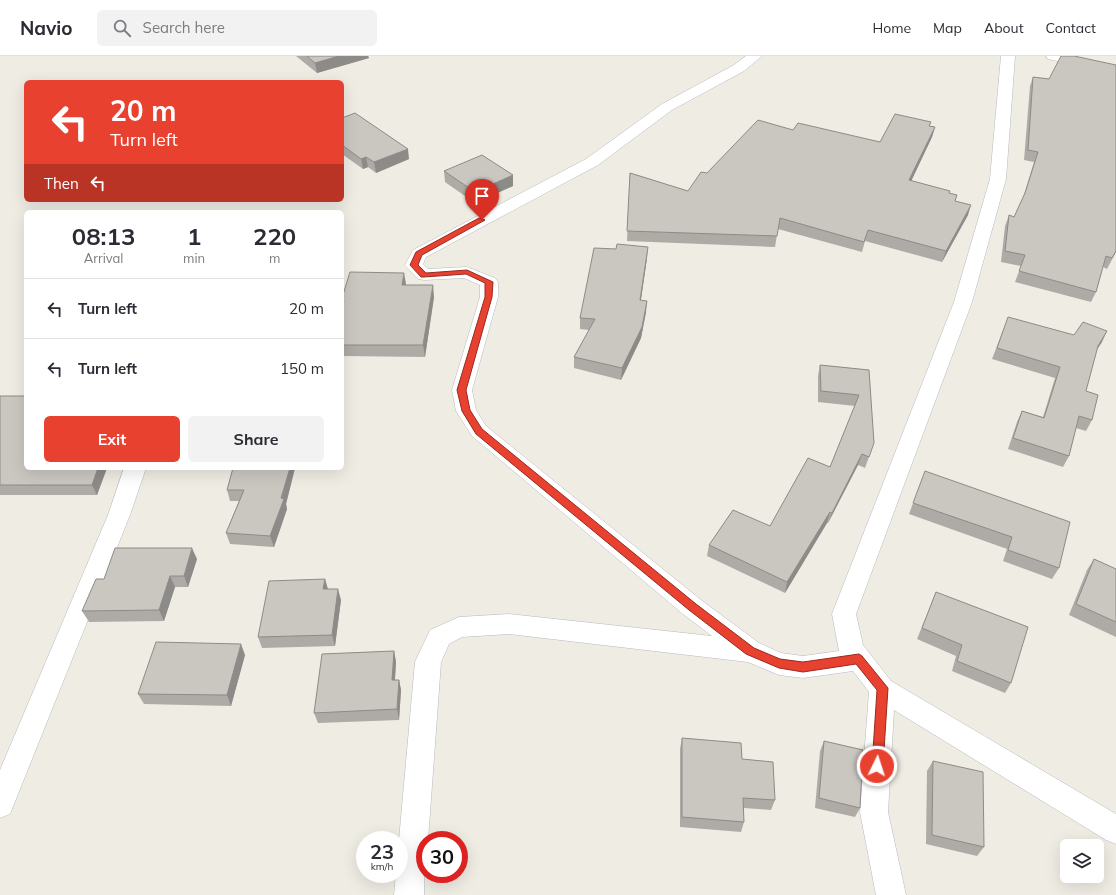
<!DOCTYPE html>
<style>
:root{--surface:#fff;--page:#f2f2f3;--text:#2b2b33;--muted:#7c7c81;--line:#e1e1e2;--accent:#e94130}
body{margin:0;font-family:Mulish,sans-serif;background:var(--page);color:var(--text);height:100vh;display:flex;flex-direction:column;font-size:15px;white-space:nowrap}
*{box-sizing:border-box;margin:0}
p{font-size:13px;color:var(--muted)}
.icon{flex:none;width:22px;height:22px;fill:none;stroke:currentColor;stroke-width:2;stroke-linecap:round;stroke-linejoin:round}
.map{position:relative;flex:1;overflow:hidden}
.side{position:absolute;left:24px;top:154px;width:320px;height:260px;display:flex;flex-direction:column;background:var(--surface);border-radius:6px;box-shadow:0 4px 16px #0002}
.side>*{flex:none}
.top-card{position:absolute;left:24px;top:24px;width:320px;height:122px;border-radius:6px;box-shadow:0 4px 16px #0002;background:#e94130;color:#fff;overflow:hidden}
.fabs{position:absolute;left:1060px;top:783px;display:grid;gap:8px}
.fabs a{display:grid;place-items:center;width:44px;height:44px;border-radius:6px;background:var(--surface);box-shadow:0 4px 16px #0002;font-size:20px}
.speed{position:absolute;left:356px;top:775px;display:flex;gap:8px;font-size:20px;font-weight:700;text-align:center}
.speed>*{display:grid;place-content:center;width:52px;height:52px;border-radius:50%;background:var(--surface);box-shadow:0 4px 16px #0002;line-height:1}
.speed small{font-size:10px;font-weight:400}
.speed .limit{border:6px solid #d22;background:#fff;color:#111}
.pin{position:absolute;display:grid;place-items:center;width:34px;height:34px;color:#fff;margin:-41px -17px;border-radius:50% 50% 50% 0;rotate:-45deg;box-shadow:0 0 4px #0007}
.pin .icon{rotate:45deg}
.me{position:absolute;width:44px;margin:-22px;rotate:4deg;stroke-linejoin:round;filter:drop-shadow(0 0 3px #0008)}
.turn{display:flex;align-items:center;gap:14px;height:84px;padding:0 20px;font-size:18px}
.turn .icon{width:52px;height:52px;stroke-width:2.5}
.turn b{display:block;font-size:28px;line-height:34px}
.then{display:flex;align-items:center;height:38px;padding:0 20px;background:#0003;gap:8px;font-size:15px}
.eta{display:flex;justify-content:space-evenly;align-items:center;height:68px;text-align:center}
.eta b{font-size:24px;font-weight:700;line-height:28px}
.cta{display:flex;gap:8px;margin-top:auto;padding:8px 20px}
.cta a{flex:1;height:46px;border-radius:6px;background:var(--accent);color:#fff;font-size:16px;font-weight:700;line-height:46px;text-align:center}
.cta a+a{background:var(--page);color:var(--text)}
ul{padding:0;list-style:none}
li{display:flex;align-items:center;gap:12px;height:60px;padding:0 20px;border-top:1px solid var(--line)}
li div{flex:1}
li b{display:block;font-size:15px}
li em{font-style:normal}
header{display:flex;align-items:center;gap:24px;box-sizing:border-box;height:56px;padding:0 20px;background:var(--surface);border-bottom:1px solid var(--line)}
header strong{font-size:19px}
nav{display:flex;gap:22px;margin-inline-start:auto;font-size:14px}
.search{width:280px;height:36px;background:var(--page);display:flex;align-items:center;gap:10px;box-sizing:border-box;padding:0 14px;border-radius:6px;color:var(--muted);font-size:15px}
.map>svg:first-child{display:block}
</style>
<header>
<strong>Navio</strong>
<div class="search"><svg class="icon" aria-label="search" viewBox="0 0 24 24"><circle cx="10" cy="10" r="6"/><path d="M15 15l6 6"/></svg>Search here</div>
<nav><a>Home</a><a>Map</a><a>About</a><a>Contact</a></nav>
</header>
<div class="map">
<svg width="1116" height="839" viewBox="0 0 1116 839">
<rect width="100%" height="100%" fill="#efece4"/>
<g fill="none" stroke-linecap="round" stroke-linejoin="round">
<!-- minor casing -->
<g stroke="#b7babe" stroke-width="1">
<path id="minor" d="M746 0H762L744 15 672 54 598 109 426 201 423 208 428 213 467 211 495 222 498 226V241L472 334 476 354 486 370 701 544 759 587 781 597 803 600 839 595 832 558 954 246 990 123 1001 0H1015L1006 123 972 246 856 558 863 589 891 625 1116 758V788L1106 784 894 654 888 756 906 839H876L860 756 869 636 853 615 803 622 779 619 748 606 509 578 462 581 449 588 441 606 428 784H425L424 839H394L396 818H399V784L415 606 430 574 459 561 509 558 712 580 683 558 472 380 456 355 452 334 480 241V229L464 222 424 224 418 223 405 209 413 194 586 103 662 48 734 9Z
M1046 0H1072L1116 10V18L1048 3Z
M124 412H146L130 459 14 748 10 758 0 762V714L108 459Z"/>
</g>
<!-- minor -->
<use href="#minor" fill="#fff" fill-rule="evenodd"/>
</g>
<!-- wall -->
<path fill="#aeaba6" d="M296 0H368L369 2 317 17Z
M1116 9V196L1107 213 1103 211 1096 236 1091 246 1015 226 1021 210 1001 206 1005 170 1009 159 1014 161 1023 142 1034 106 1024 104 1030 30 1033 21 1049 23Z
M342 62 409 103 376 117 368 111 363 113 342 98Z
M931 66 929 70 935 71 932 81 911 125 949 137 968 159 942 206 865 185 862 196 778 173 775 191 627 185 630 117 688 135 707 117 793 74 880 86Z
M444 115 513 130 475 147 445 126Z
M647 202 641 244 646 256 641 282 621 324 574 312V301L589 274 580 273V262Z
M406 229 434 241 425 301 342 300V242Z
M1004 272 1074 279 1102 286 1096 294 1086 335 1092 364 1086 375 1076 372 1069 400 1063 411 1008 393 1017 366 1022 355 1043 361 1055 322 992 303Z
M820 309 869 314 870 398 865 412 858 409 828 467H827L785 537 707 500 709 489 770 470 830 411 855 350 818 346V320Z
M0 340 26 412H107L97 439H0Z
M233 412H295L286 448 287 453 274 491 230 488 226 477 239 445H230L227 434Z
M925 415 1059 512 1052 523 1003 505 1007 493 909 458Z
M197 503 188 531H175L164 565 89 566 82 555 104 523Z
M1094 503 1116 513V581L1069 559 1087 514Z
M325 523 328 533 341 544 335 590 262 592 258 581Z
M936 536 1011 627 1005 637 952 615 956 600 917 583Z
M394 595 396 606 395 624H399L401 634 399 664 318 667 314 657Z
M245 599 231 650 144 648 138 638Z
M682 682 742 703 775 744 771 754 744 752V766L741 776 680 771V693Z
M824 685 860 752 855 761 815 752 820 695Z
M933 705 984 791 977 800 926 788 927 715Z"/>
<!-- shaded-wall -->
<path fill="#8d8b87" d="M339 0H368L369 2 317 17 315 7Z
M935 71 932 81 907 134 909 124Z
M408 93 409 103 376 117 374 106Z
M366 101 368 111 363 113 361 103Z
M513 119V130L475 147V136Z
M971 149 968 159 942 206 946 195Z
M648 191 647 202 639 256 640 244Z
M404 217 406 228 403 240 402 229Z
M433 229 434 241 425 301 423 289Z
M647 245 646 256 641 282 621 324 622 312Z
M1107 275 1102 286 1092 301 1098 290Z
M862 398 858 409 828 467 832 457Z
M98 412H107L97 439 92 429Z
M290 412H295L286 448 287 453 274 491 270 480Z
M830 456 827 467 785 537 787 526Z
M192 492 197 503 188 531 184 520Z
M170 520 175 531 164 565 159 554Z
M325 523 328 534 323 533Z
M338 533 341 544 335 590 332 579Z
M241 588 245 599 231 650 227 639Z
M394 595 396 606 394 635 392 624Z
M399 624 401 634 399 664 397 653Z"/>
<!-- building -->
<path fill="#cac7c1" stroke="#8d8b87" d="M307 0H339L315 7Z
M1061 0H1074L1116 9V195L1112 202 1106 200 1096 236 1019 215 1025 199 1005 195 1009 159 1014 161 1025 137 1038 96 1028 94 1033 21 1049 23Z
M355 57 408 93 374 106 366 101 361 103 342 89V62Z
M895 58 931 66 929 70 935 71 909 124 950 135 949 137 957 139 955 145 971 149 946 195 868 174 864 186 780 162 777 180 627 175 630 117 688 135 701 116 707 117 758 64 793 74 798 67 880 86Z
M482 99 513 119 475 136 444 115Z
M617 188 648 191 640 244 647 245 642 271 622 312 574 301 595 263 580 262 594 192 616 193Z
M350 216 404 217 402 229H433L423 289H342V251L344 245H342V242Z
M1008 261 1074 279 1083 266 1107 275 1098 290 1086 335 1098 339 1092 364 1079 360 1069 400 1013 382 1022 355 1044 362 1060 311 997 292Z
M820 309 869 314 874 387 869 401 862 398 832 457 830 456 787 526 709 489 733 454 770 470 808 402 830 411 859 339 821 335Z
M0 340H26V412H98L92 429H0Z
M233 412H290L281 442 284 443 270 480 226 477 244 434H227Z
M925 415 1070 466 1059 512 1008 494 1012 481 913 447Z
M115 492H192L184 520H170L159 554 82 555 96 523H104Z
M1094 503 1116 513V566L1076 548Z
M325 523 323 533H338L332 579 258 581 269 525Z
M936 536 1028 571 1011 627 957 605 962 589 922 572Z
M156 586 241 588 227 639 138 638Z
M394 595 392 624H399L397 653 314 657 322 598Z
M682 682 741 687 742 703 773 706 775 744 743 742 744 766 682 761Z
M824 685 863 694 860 752 819 742Z
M933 705 983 716 984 791 932 779Z"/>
<!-- route -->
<path fill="#e94130" stroke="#972a1f" d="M479 162 485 164 422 199 418 209 426 217 467 214 493 226 492 241 466 334 470 354 482 373 696 548 754 592 780 603 803 606 859 598 862 600 888 632 883 710 881 713 877 715 873 713 872 710 877 634 856 608 803 616 779 612 746 598 689 554 476 378 462 355 457 334 485 241V227L466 218 424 221H421L410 209 416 196Z"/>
</svg>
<div class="fabs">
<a><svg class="icon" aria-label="layers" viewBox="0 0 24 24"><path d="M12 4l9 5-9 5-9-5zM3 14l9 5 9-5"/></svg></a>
</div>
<div class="speed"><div>23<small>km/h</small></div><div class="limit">30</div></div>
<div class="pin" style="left:482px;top:164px;background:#d93025"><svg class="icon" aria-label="arrive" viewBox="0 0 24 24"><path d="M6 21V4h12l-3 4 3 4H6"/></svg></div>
<svg class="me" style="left:877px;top:710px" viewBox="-20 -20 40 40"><circle r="17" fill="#e94130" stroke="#fff" stroke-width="3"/><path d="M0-11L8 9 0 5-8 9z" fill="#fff"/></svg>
<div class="top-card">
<div class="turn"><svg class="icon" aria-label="left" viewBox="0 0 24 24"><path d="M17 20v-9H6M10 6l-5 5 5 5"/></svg><div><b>20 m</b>Turn left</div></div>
<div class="then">Then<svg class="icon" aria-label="left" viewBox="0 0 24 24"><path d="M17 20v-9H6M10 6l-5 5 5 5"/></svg></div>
</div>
<section class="side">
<div class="eta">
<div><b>08:13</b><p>Arrival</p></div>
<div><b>1</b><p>min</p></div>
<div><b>220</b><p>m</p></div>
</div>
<ul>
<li><svg class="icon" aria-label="left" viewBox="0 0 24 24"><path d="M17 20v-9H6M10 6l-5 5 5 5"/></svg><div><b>Turn left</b></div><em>20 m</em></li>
<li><svg class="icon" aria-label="left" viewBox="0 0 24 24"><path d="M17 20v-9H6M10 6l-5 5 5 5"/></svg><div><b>Turn left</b></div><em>150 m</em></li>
</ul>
<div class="cta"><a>Exit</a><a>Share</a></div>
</section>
</div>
